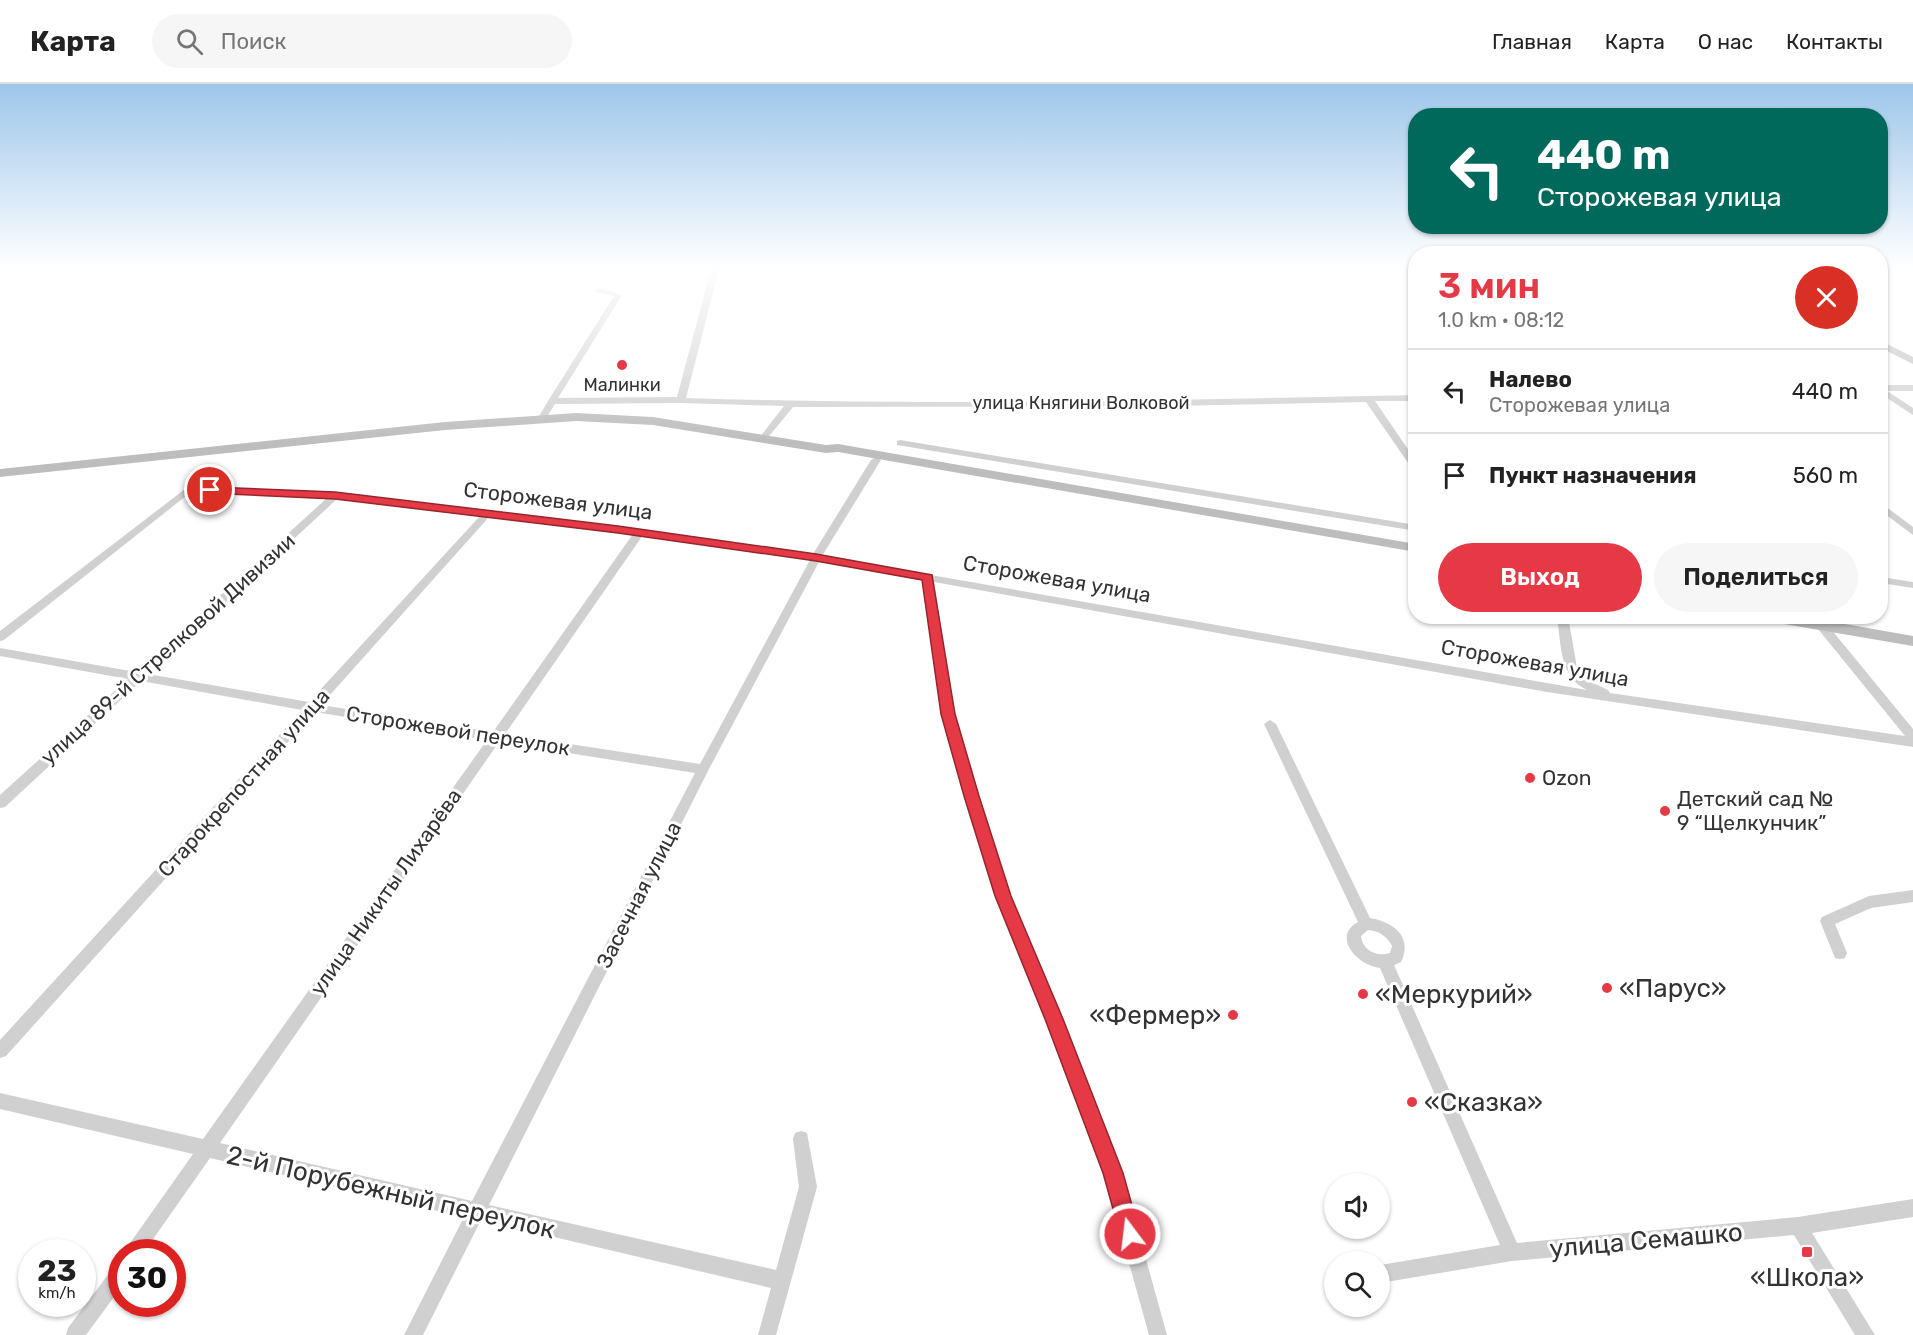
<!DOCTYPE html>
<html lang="ru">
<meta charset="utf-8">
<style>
:root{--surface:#fff;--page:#f6f6f6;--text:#222;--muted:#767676;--line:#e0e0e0;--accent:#e63946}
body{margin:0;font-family:Rubik,sans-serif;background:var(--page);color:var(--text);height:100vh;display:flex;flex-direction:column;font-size:22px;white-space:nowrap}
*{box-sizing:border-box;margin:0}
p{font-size:20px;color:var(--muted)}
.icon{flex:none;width:33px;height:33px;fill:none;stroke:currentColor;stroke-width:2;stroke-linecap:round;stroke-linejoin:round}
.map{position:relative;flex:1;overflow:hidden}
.panel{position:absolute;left:1408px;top:162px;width:480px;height:378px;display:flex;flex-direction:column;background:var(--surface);border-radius:24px;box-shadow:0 2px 4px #0004}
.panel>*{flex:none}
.guide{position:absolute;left:1408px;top:24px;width:480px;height:126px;border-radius:24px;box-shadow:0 2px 4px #0004;background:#00695c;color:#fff;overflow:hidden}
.tools{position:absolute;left:1324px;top:1089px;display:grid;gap:12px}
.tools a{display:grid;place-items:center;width:66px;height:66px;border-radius:50%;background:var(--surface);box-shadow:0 2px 4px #0004;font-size:30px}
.speed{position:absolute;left:18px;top:1155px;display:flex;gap:12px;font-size:30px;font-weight:700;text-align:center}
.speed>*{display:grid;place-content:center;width:78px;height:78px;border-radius:50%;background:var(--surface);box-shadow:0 2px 4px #0004;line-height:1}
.speed small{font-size:15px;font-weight:400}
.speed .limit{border:9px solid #d22;background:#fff;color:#111}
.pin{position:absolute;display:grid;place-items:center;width:51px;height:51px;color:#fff;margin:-26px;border:3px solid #fff;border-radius:50%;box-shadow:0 2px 6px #0007}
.me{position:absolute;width:66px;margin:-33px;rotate:345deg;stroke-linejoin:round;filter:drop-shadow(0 0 4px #0008)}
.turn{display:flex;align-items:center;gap:21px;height:126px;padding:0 30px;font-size:27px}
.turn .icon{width:78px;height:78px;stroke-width:2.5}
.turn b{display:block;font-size:42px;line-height:51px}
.round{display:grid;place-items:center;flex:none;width:63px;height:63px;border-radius:32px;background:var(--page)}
.summary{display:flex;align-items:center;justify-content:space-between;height:102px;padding:0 30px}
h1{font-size:36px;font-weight:600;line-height:45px;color:var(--accent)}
.button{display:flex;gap:12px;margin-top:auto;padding:12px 30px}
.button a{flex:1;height:69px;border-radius:36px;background:var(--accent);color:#fff;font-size:24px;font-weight:600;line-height:69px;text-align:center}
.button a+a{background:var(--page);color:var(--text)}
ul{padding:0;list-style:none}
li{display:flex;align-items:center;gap:18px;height:84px;padding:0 30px;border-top:2px solid var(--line)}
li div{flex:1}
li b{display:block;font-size:22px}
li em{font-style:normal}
header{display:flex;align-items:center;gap:36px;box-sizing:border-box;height:84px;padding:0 30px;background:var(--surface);border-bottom:2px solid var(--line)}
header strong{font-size:28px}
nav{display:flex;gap:33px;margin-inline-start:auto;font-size:21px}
.search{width:420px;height:54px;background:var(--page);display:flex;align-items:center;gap:15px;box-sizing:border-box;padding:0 21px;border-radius:33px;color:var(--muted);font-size:22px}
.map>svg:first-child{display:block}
</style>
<header>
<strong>Карта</strong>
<div class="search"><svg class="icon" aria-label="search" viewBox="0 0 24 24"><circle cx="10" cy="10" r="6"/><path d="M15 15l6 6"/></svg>Поиск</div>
<nav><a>Главная</a><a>Карта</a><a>О нас</a><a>Контакты</a></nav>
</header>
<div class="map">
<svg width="1913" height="1251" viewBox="0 0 1913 1251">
<rect width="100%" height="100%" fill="#fff"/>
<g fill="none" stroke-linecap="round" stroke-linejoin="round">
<!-- street -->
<path fill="#d0d0d0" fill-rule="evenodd" d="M711 185H719L686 314C929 322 1173 316 1416 311V317H1375L1416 377V387L1413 386 1366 318 1166 322 793 323 766 356 763 357 759 354 784 322 681 319 555 320 545 336H539L538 334 548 317 614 212 596 208 595 206 599 204 622 211 558 314 677 313Z
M1881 301H1913V307H1887L1913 324V331L1881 310Z
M900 356 1416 441V447L897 361V357Z
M876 373 881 376 822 472 1587 606C1559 593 1561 559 1557 532H1568L1577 584 1587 596 1608 606 1610 609 1905 652 1818 545 1816 542 1822 538 1826 539 1913 645V663L1547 608 934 498 954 630 978 712 1010 812 1062 935 1122 1089 1167 1251H1149L1104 1089 1046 935 996 812 966 712 942 630 923 496 819 478 709 685 489 1121 776 1186 799 1103 793 1055 795 1049 801 1047 807 1049 817 1103 776 1251H758L771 1204 481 1136 423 1251H404L464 1133 210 1074 144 1168H125L128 1162 193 1070 0 1025V1009L203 1055 487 656 315 628 6 972 0 974V956L302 626 141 597 5 723 0 724V711L128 595 0 572V564L136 588 327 414 191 408 4 556 0 557V547L189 402 335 409 640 445 813 470 871 376ZM337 415 480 432 309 618 148 590ZM489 433 633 450 493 648 321 621ZM643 451 810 476 700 680 505 650ZM499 658 695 689 472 1117 220 1059Z
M1881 419 1913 443V451L1881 427Z
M1881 493 1913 498V504L1881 499Z
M1812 532H1823V534L1818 538 1814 537Z
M1270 636 1276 640 1370 834C1394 838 1413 853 1401 878L1394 881 1517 1159 1798 1133 1913 1115V1133L1812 1149 1875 1251H1855L1794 1151 1512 1177 1380 1199V1181L1500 1161 1380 884C1358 882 1331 853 1358 838L1264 640ZM1368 846C1379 847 1387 852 1392 862L1390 869C1376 873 1363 867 1361 852Z
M1913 806V818L1871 824 1835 840 1847 869 1845 874 1840 875 1835 874 1820 837 1822 833 1869 812Z
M122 1177V1202L86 1251H66L68 1244 116 1180Z"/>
<!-- secondary -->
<path fill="#bdbdbd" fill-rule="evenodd" d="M1881 257 1913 273V280L1881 264Z
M576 329 653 333 826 361 838 360 1416 460V468L838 368 826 369 653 341 576 337 445 346 0 393V385L445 338Z
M1760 532H1799L1913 552V562L1767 537Z"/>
</g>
<!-- sky -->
<linearGradient id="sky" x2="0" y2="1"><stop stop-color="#9ec6ea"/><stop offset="0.51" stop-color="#fff"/><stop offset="1" stop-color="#fff" stop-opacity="0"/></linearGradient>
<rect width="1913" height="360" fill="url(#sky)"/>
<!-- route -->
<path fill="#e63946" stroke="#96252e" stroke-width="1.5" d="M210 403 335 408 618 442 816 470 932 491 955 630 979 712 1011 812 1063 935 1123 1089 1140 1150 1137 1157 1130 1160 1123 1157 1120 1150 1103 1089 1045 935 995 812 964 712 941 630 922 496 816 477 618 449 335 415 206 409V404Z"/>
<!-- markers -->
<g fill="#e63946" stroke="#fff" stroke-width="2">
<circle cx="622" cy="281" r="6"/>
<circle cx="1530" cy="694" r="6"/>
<circle cx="1665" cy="727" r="6"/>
<circle cx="1607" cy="904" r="6"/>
<circle cx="1363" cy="910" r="6"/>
<circle cx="1233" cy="931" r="6"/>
<circle cx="1412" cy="1018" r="6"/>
<rect x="1801" y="1162" width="12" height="12" rx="3"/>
</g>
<g text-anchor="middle" stroke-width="6" stroke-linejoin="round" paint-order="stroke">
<!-- far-poi labels -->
<g font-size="18" fill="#333" stroke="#fff">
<text x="622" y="307">Малинки</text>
</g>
<!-- far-street labels -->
<g font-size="18" fill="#333" stroke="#fff">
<text x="1081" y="325">улица Княгини Волковой</text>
</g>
<!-- street labels -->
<g font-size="21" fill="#333" stroke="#fff">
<text transform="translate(558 417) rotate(7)" y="7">Сторожевая улица</text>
<text transform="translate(1057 495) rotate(10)" y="7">Сторожевая улица</text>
<text transform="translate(168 565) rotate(-42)" y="7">улица 89-й Стрелковой Дивизии</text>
<text transform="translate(1535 579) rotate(10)" y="7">Сторожевая улица</text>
<text transform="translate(458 647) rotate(9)" y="7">Сторожевой переулок</text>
<text transform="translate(244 699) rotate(-48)" y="7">Старокрепостная улица</text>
<text transform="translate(386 808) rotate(-55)" y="7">улица Никиты Лихарёва</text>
<text transform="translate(639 811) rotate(-63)" y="7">Засечная улица</text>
</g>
<!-- poi labels -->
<g font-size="21" fill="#333" stroke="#fff" text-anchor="start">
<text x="1542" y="701">Ozon</text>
<text x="1677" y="722">Детский сад №<tspan x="1677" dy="24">9 “Щелкунчик”</tspan></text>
</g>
<!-- near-poi labels -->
<g font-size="26" fill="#333" stroke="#fff" text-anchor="start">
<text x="1619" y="913">«Парус»</text>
<text x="1375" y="919">«Меркурий»</text>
<text x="1221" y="940" text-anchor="end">«Фермер»</text>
<text x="1424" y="1027">«Сказка»</text>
<text x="1807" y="1202" text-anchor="middle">«Школа»</text>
</g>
<!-- near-street labels -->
<g font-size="26" fill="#333" stroke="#fff">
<text transform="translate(391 1108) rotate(13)" y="9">2-й Порубежный переулок</text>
<text transform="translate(1646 1156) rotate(-5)" y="9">улица Семашко</text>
</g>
</g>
</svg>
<div class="tools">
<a><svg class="icon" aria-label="sound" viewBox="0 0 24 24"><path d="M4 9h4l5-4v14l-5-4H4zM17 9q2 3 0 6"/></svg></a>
<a><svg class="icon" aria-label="search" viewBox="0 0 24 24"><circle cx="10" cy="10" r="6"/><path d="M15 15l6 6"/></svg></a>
</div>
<div class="speed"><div>23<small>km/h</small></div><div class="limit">30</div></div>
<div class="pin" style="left:210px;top:406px;background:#d93025"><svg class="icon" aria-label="arrive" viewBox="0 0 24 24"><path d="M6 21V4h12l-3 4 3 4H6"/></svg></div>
<svg class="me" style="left:1130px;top:1150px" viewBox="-20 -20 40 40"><circle r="17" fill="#e63946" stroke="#fff" stroke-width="3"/><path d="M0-11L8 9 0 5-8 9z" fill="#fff"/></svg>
<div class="guide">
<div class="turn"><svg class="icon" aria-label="left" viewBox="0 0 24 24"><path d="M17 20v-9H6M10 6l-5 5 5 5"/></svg><div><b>440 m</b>Сторожевая улица</div></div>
</div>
<section class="panel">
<div class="summary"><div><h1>3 мин</h1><p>1.0 km · 08:12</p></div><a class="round" style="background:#d93025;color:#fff"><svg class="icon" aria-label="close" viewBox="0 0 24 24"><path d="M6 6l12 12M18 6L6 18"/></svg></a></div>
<ul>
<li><svg class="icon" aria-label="left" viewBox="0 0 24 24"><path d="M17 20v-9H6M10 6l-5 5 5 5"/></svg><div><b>Налево</b><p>Сторожевая улица</p></div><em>440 m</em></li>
<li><svg class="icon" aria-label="arrive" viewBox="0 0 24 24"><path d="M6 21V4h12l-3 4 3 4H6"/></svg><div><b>Пункт назначения</b></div><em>560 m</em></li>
</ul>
<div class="button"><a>Выход</a><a>Поделиться</a></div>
</section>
</div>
